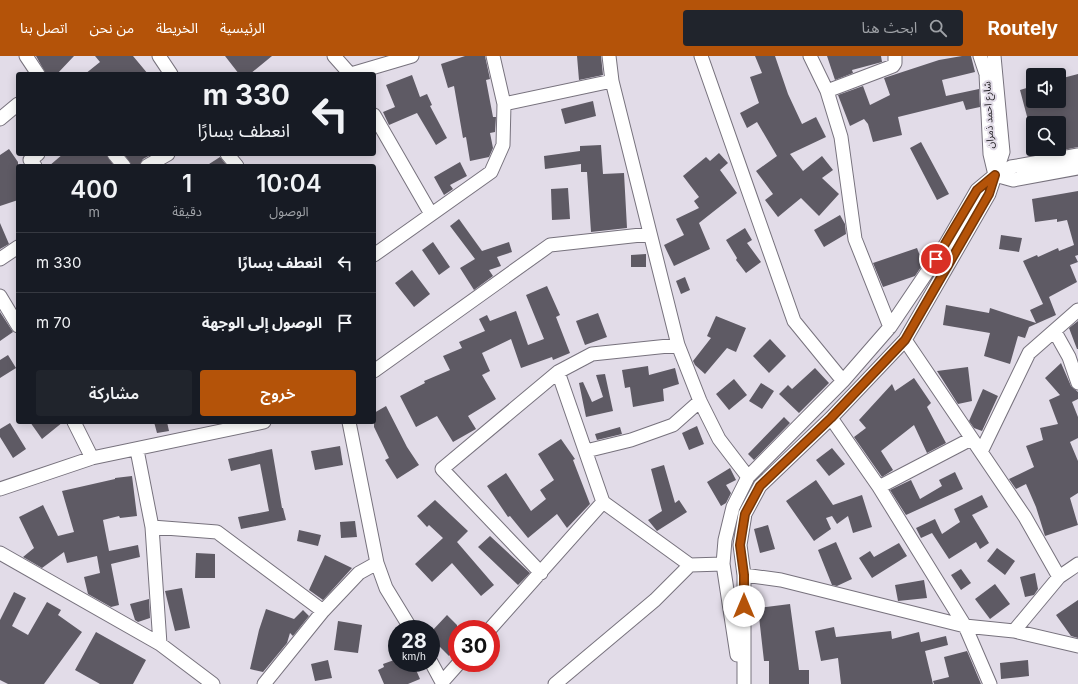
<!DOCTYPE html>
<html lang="ar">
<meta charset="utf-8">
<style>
:root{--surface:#171b24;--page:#20242c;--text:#f1f3f6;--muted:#9ea1a6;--line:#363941;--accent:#b45309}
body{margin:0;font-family:Inter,"Noto Sans Arabic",sans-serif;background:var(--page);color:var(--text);direction:rtl;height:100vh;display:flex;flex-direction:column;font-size:15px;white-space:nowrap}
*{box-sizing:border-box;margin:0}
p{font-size:13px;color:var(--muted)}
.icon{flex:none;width:22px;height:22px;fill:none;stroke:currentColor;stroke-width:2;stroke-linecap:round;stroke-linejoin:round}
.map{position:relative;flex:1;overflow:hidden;direction:ltr}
.side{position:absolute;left:16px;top:108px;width:360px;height:260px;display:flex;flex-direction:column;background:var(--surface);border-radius:4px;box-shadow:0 2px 10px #0003;direction:rtl}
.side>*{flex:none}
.banner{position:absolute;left:16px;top:16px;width:360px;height:84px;border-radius:4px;box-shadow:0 2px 10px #0003;direction:rtl;background:#171b24;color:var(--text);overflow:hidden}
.fabs{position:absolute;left:1026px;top:12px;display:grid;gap:8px}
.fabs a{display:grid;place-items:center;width:40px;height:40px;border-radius:4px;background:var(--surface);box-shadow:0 2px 10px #0003;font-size:20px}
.speed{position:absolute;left:388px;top:564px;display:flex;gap:8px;font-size:20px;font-weight:700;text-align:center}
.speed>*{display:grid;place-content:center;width:52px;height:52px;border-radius:50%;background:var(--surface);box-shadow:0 2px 10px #0003;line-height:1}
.speed small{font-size:10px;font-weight:400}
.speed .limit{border:6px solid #d22;background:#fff;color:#111}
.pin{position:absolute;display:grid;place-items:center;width:34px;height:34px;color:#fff;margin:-17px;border:2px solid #fff;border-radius:50%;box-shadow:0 1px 4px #0007}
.me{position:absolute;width:44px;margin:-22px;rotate:0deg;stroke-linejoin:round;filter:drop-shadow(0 0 3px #0008)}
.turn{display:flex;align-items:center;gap:14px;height:84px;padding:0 20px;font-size:18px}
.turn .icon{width:52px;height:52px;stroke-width:2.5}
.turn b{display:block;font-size:28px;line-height:34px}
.eta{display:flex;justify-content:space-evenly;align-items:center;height:68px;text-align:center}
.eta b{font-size:24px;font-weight:600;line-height:28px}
.action{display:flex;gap:8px;margin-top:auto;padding:8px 20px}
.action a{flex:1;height:46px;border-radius:4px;background:var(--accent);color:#fff;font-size:16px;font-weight:600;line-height:46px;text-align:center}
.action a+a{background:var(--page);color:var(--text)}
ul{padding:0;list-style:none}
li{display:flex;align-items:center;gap:12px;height:60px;padding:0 20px;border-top:1px solid var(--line)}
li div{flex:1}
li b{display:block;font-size:15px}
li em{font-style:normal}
header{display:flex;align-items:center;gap:24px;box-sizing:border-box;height:56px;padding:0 20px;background:var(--accent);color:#fff}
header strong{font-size:19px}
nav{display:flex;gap:22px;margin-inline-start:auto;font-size:14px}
.search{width:280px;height:36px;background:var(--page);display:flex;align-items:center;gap:10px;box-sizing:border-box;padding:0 14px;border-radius:4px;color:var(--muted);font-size:15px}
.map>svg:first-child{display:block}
</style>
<header>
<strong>Routely</strong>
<div class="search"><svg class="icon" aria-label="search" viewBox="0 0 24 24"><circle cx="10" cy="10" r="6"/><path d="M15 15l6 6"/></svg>ابحث هنا</div>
<nav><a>الرئيسية</a><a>الخريطة</a><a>من نحن</a><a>اتصل بنا</a></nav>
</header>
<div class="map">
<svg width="1078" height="628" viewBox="0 0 1078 628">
<rect width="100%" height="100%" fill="#e2dce8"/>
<!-- building -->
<path fill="#5e5a64" d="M36 0H74L57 18H46Z
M95 0H133L148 18H85L100 6Z
M225 0H272L250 18H239Z
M465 0H485L490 23 486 24 493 61H496L495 76 490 77 493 92 489 101 470 105 466 81 463 82 454 30 448 32 441 8Z
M577 0H601L603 19 579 24Z
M755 0H775L788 38 802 68 816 61 826 81 790 98 803 115 822 100 833 114 822 122 839 138 819 160 801 142 778 161 765 144 773 138 756 115 777 100 757 66 747 72 740 57 759 47 750 21 762 17Z
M827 0H881L882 6 852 14 853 17 835 24Z
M962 0H971L975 16 942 24 946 40 979 33 980 51 966 54 963 45 898 61 902 79 873 86 868 68 864 63 850 70 838 39 863 30 870 49 890 39 884 22 939 4Z
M1078 18V91L1063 94 1059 80V67H1056L1054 61 1029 68 1020 34 1033 30V45H1059V23Z
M412 19 420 41 427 38 432 49 430 50 447 82 436 89 417 57 389 69 383 56 395 51 386 29Z
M593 45 596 60 565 68 561 53Z
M921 86 949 138 937 144 910 92Z
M601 89 603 118 624 117 627 172 591 176 587 116H581V108L545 113 544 100 580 95V90Z
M9 93 18 106V144L0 150V99Z
M719 97 728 107 720 114 737 137 699 167 710 193 674 210 664 189 684 179 676 163 699 152 694 145 699 141 683 120 706 101 710 105Z
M63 98H106L114 110H49Z
M124 98H152L143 103 139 110H132Z
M220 101 227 110H206Z
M460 106 467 120 450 129 453 133 444 139 434 121Z
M568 132 570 163 552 164 551 133Z
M1078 135V199L1075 200 1078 206 1070 209 1077 226 1049 241 1056 259 1029 271 1025 282 1018 280 1010 308 984 300 990 277 943 269 946 249 989 257 990 252 1036 267 1030 254 1043 248 1023 205 1037 199 1038 201 1058 192 1059 195 1074 189 1067 164 1057 166V163L1035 166 1032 143Z
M840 159 845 168 846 178 824 191 814 174Z
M459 163 482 195 509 186 512 196 497 201 501 210 489 214 493 220 474 234 460 212 475 203 450 170Z
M0 167 9 188 0 193Z
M745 172 752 184 747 187 761 206 746 217 736 204 737 202 726 184Z
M1001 179 1022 182 1019 196 999 193Z
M433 186 450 211 439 219 422 194Z
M917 192 923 208 915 220 883 231 873 207Z
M646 198V211H631V199Z
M412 214 430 238 414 251 395 227Z
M685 221 690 234 681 238 676 225Z
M547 230 560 259 556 261 570 297 553 304 552 301 521 312 511 283 482 297 490 315 482 319 496 343 468 360 476 373 453 386 437 360 416 371 400 340 425 327 424 325 450 314 443 300 462 292 459 286 485 275 479 263 487 259 490 265 516 255 528 289 544 283 526 239Z
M0 256 13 276 0 285Z
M598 257 607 281 585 289 576 265Z
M716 260 746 272 736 296 727 292 705 318 695 309 693 305 711 282 707 280Z
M1078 265V293H1077L1069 272Z
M770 283 786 300 769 317 753 300Z
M8 299 16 312 0 322V304Z
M1061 307 1071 330 1078 336V343L1072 346 1078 361V382L1070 386 1078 405V437L1070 442 1078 469 1045 480 1036 451 1026 428 1016 433 1009 423 1034 411 1026 390 1043 384 1040 372 1058 368 1049 344 1060 339 1045 322Z
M648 310 649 319 675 312 679 328 663 333 664 345 633 351 630 331 625 332 622 314Z
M968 311 972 345 958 348 937 315Z
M815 312 829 327 799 357 779 338 788 329 792 333Z
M605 318 613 355 586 361 579 327 583 326 592 346 603 341 596 319Z
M914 322 931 347 927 351 946 387 927 397 914 369 881 395 893 414 882 421 854 381 866 372 859 364 892 328 895 335Z
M734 323 747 339 729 354 716 338Z
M761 327 774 335 762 353 749 345Z
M983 333 998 340 982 375 974 372 969 365Z
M386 350 407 391 419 409 397 423 385 404 389 402 374 371V357Z
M784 361 790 367 754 404 748 398Z
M30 366H63L42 383Z
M154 366H167L169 375 157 377Z
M10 367 26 393 13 402 0 381V373Z
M697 370 704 388 689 394 682 377Z
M620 371 622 378 597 384 595 378Z
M561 383 575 403 573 404 590 448 567 472 557 458 528 482 510 460 508 461 487 430 506 417 531 455 546 443 540 434 554 424 538 398Z
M340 390 343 409 315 414 311 395Z
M832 392 845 408 829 420 816 404Z
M272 393 282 452H283L286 464 241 473 238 461 269 455 260 408 231 415 228 403Z
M664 409 675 447 679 444 687 456 657 475 648 464 662 455 651 413Z
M730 412 736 424 726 429 731 437 726 447 721 450 707 426Z
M955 416 963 433 906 459 890 434 911 424 920 443 942 430 939 424Z
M132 420 137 460 120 462 119 460 103 464 109 495 138 489 140 501 111 508 119 549 111 551 88 538 84 521 100 517 97 500 67 507 64 496 42 512 23 501 34 492 19 461 43 449 58 480 74 476 62 435 115 423V422Z
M816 424 833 449 862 439 872 471 853 477 848 460 837 468 832 460 826 462 831 473 814 485 786 445Z
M982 439 988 451 972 459 989 487 980 493 976 486 949 503 932 477 921 482 916 472 935 463 942 478 960 466 954 453Z
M435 444 468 475 457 486 494 529 481 540 452 507 432 526 415 508 443 482 429 469 427 471 417 460Z
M355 465 357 481 341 482 340 466Z
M768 469 775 493 760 497 754 473Z
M299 474 321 479 318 490 297 485Z
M490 480 530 517 518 529 478 491Z
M836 486 852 523 837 530 832 529 818 494Z
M899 487 907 500 872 522 859 502 870 495 874 501Z
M997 492 1015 505 1005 519 987 505Z
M196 497 215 498V522H195Z
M325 499 352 512 323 544 309 534Z
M961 513 971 527 961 534 951 519Z
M1035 517 1038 533 1034 539 1025 541 1020 521Z
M924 524 927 542 898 545 895 529Z
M995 528 1010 548 990 563 975 543Z
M182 532 190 572 175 575 165 535Z
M14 536 26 542 12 570 28 579 47 546 61 554 58 559 82 576 44 628H8L0 624V564Z
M149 543 150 562 138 566 135 564 130 548Z
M1078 544V582L1071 580 1056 559Z
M790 548 799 614H809V628H769V605H764L758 552Z
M266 553 294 563 303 554 309 560 293 580 290 577 287 587 263 616 250 613 259 574Z
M447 559 457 569V592L449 600 431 582V576Z
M338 565 362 569 358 597 334 594Z
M834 571 836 581 891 575 892 583 919 576 921 586 946 580 948 589 925 595 933 628H841L838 602 821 605 815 575Z
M96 576 146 604 133 628H100L75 614Z
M967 595 981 628H934L933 625 949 621 944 601Z
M397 603V607H413L420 623 408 628H384L378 614 384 611 383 608Z
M328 604 332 622 315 625 311 608Z
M1028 604 1029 620 1001 623 1000 607Z"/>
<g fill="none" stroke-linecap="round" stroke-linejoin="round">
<!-- minor casing -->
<g stroke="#77727d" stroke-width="15">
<path id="minor" d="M26 0 38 18
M159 0 171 18
M334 0 350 18
M609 0 612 25 678 289 700 345 719 383 748 421
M701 0 794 265 843 325
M810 0 827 35 841 81 855 183 890 271
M980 0 986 18 990 98 995 119
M351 18 412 0
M827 35 893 10 895 7V0
M504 48 612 25
M374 59 431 158
M0 63 18 48
M114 98 124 110
M227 98 237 110
M35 110 30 104 38 98
M147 110 168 98
M995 119 1013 124 1078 112
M374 199 491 116 503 89 504 48 493 0
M0 203 18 191
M0 240 18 270
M1055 276 1069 301 1078 327
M905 284 1025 461 1059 521
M374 315 550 189 650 178
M831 362 879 431 965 570 990 628
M74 366 92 402
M349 366 377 507 386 532 411 573
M137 394 152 471 160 588
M586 395 631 384 673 369 700 345
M981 396 1029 297 1078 254
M879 431 971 383
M0 433 92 402 264 366
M603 446 690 509
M152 471 217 476 323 555
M0 497 160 588 213 628
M541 517 442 413 558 316 592 298 678 289
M744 519 781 524 965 570 1014 575 1078 590
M490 573 603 446 558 316
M1014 575 1059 521 1078 508
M737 599 723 508 725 484 733 451 748 421 843 325 890 271 944 191 977 134 995 119 1011 111 1078 99
M431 606 443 628
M443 625 459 607
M264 628 323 555 359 517 377 507
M555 628 655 544 690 509 723 508
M744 628V519L740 489 745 458 760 430 831 362 905 284 989 138 1003 96 994 0"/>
</g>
<!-- minor -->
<use href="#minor" stroke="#fff" stroke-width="13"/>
</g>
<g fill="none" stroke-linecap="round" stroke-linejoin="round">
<!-- route casing -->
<g stroke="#753606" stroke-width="10">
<path id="route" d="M744 550V519L740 489 745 458 760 430 831 362 905 284 989 138 995 119 977 134 936 203"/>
</g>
<!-- route -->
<use href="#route" stroke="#b45309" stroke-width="7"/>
</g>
<g text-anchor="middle" stroke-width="4" stroke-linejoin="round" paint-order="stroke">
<!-- street labels -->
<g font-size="10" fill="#242226" stroke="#e2dce8">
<text transform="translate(988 59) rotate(-93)" y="4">شارع احمد ذمران</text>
</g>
</g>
</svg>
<div class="fabs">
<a><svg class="icon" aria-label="sound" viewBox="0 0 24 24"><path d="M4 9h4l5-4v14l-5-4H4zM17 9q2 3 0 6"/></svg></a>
<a><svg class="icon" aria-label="search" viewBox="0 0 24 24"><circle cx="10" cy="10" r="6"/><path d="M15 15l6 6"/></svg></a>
</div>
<div class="speed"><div>28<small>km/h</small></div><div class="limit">30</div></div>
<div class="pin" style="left:936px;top:203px;background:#d93025"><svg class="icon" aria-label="arrive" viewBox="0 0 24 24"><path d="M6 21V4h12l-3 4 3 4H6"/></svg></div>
<svg class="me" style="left:744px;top:550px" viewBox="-20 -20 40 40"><circle r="19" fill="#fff"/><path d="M0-13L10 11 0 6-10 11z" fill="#b45309"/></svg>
<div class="banner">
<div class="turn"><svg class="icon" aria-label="left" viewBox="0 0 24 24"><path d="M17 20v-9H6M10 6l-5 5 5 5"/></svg><div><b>330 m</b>انعطف يسارًا</div></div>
</div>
<section class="side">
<div class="eta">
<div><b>10:04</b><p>الوصول</p></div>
<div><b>1</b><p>دقيقة</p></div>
<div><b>400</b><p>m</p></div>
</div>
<ul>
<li><svg class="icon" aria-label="left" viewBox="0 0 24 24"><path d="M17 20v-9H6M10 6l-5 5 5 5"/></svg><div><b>انعطف يسارًا</b></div><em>330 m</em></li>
<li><svg class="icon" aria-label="arrive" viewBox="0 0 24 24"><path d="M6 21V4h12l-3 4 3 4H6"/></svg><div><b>الوصول إلى الوجهة</b></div><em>70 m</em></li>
</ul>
<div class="action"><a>خروج</a><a>مشاركة</a></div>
</section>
</div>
